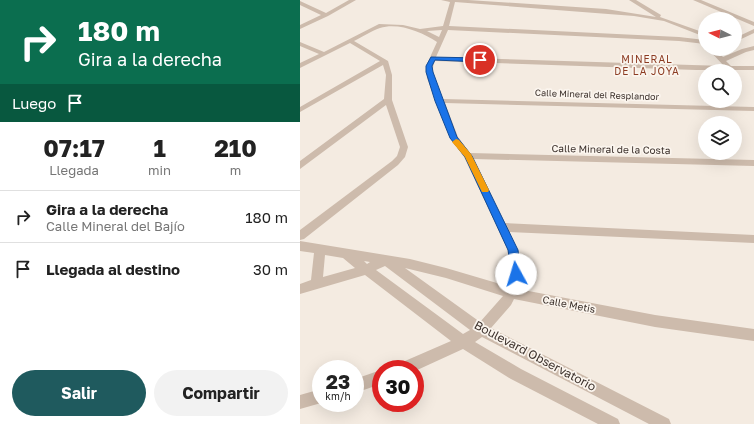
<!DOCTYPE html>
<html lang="es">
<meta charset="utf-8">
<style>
:root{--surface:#fff;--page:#f2f2f2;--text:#222;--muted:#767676;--line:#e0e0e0;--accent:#1f5a5e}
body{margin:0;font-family:"Golos Text",sans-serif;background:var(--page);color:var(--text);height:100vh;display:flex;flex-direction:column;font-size:15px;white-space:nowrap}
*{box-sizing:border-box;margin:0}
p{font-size:13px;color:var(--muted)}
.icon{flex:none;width:22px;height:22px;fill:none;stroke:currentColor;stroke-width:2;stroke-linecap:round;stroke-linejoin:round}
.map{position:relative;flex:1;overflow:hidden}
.drawer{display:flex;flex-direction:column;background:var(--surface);width:300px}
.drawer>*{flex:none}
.guide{background:#0b6e4f;color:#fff;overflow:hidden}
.needle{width:26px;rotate:276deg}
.fabs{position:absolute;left:398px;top:12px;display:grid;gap:8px}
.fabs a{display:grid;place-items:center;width:44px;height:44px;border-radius:50%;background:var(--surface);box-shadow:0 4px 16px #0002;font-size:20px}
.speed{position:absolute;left:12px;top:360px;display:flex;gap:8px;font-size:20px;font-weight:700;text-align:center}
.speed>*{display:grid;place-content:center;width:52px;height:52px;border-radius:50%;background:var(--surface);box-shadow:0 4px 16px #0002;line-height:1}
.speed small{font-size:10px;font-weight:400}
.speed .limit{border:6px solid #d22;background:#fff;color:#111}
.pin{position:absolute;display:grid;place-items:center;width:34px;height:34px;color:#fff;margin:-17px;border:2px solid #fff;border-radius:50%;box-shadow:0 1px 4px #0007}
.me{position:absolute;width:44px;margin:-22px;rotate:354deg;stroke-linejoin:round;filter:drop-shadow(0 0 3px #0008)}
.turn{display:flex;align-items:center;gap:14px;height:84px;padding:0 12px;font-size:18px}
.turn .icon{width:52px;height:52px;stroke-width:2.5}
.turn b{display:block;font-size:28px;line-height:34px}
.then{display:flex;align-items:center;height:38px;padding:0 12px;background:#0003;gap:8px;font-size:15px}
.eta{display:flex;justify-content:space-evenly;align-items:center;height:68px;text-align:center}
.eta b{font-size:24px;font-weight:700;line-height:28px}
.cta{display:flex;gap:8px;margin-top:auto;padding:8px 12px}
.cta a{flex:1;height:46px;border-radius:24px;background:var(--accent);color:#fff;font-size:16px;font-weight:700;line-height:46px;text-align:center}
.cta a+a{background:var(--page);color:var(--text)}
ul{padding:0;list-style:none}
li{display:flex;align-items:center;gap:12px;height:52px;padding:0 12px;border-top:1px solid var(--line)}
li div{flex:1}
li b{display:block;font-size:15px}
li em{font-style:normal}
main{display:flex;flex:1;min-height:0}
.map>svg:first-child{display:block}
</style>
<main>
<section class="drawer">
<div class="guide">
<div class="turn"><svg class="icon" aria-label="right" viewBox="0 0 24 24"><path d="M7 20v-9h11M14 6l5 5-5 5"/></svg><div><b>180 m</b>Gira a la derecha</div></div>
<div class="then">Luego<svg class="icon" aria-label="arrive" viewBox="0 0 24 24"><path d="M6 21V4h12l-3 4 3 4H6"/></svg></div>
</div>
<div class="eta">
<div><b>07:17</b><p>Llegada</p></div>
<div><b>1</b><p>min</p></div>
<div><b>210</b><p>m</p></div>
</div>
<ul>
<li><svg class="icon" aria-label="right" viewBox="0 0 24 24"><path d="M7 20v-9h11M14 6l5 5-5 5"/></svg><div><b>Gira a la derecha</b><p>Calle Mineral del Bajío</p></div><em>180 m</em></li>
<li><svg class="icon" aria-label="arrive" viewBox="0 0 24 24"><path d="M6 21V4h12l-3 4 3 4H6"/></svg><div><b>Llegada al destino</b></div><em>30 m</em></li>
</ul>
<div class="cta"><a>Salir</a><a>Compartir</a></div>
</section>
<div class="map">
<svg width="454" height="424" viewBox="0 0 454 424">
<rect width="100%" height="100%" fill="#f4ebe1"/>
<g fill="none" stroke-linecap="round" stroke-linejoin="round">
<!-- street -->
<path fill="#cdbbac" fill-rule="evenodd" d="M49 0H56L28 16 0 29V25L21 15 0 5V1L26 13Z
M141 0H168L306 9 356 17 329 0H336L361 15 360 17 405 33V37L364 21 334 16 155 2 149 26 379 37 405 40V44L379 41 148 30 136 57 424 66 408 49H415L423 57 442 49 454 46V50L446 52 426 61 431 66H454V70H396L135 61C129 73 138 88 143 99L454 107V111L145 103 158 137 170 153 454 160V166L174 159 205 223 454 235V243L209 232C220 253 224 265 218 289L355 315 454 329V341L355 327 214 299 211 305 191 328 369 419 371 424H349L182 337 175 342 221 369 318 419 320 424H298L211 379 163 349 115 371V369H96L98 364 151 341 65 275 0 294V284L11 280 14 253 0 251V241L110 259 146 268 207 286 210 274 208 250 164 157 150 138 127 78 126 66 137 42C122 32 98 22 80 28 71 31 62 37 54 41L88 61 92 75V100L108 147 105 157 98 165 4 239 0 240V230L92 161 97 156 100 147 86 105 0 169V161L84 99 86 75 83 65 0 112V107L80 61 50 43 0 68V63L19 54 0 46V42L24 52 79 24 103 25 120 29 143 26 150 2ZM142 30 139 37 127 31ZM25 255 43 258 55 268 23 277ZM64 261 70 262 67 264ZM85 266 170 330 163 334 76 270ZM105 268 146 278 203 296 180 322Z
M393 0H401L454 22V26Z
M454 29V33L435 42V38Z
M81 370V384L55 393V379Z
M21 389V403L0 409V395Z"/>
</g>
<!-- route -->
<path fill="#1a73e8" stroke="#114b97" d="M131 57 180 58 183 60 180 62 135 60 132 66 133 72 157 137 172 156 218 250 221 274 220 277 216 278 212 277 208 250 165 157 150 138 135 101 126 72V66Z"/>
<!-- slow -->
<path fill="#f59e0b" d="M156 139 159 140 171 154 189 190 188 192H182L165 157 152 142Z"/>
<g text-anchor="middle" stroke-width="3.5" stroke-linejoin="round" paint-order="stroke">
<!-- far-street labels -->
<g font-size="9" fill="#3b302b" stroke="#fbf5ee">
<text transform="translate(297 95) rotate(2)" y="3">Calle Mineral del Resplandor</text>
</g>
<!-- far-quarter labels -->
<g font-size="10" letter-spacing="1" fill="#8c3b22" stroke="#fbf5ee">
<text x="347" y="63">MINERAL<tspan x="347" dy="12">DE LA JOYA</tspan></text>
</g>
<!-- street labels -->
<g font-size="10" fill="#3b302b" stroke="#fbf5ee">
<text transform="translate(311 149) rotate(1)" y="4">Calle Mineral de la Costa</text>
<text transform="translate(269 304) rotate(11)" y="4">Calle Metis</text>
</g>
<!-- near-street labels -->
<g font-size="12" fill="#3b302b" stroke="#fbf5ee">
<text transform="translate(235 356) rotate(28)" y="4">Boulevard Observatorio</text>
</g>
</g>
</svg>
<div class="fabs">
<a><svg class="needle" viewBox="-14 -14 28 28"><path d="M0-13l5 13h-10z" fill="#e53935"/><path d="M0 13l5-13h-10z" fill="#767676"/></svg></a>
<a><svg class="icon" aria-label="search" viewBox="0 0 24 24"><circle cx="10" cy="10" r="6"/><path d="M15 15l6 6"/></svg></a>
<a><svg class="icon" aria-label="layers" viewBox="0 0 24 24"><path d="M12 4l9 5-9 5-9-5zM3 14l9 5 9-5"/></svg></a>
</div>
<div class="speed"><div>23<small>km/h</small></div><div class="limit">30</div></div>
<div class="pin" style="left:180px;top:60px;background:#d93025"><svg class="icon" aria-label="arrive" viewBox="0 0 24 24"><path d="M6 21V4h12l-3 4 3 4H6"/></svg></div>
<svg class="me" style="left:216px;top:274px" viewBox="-20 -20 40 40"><circle r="19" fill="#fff"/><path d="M0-13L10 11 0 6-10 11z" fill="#1a73e8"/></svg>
</div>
</main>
